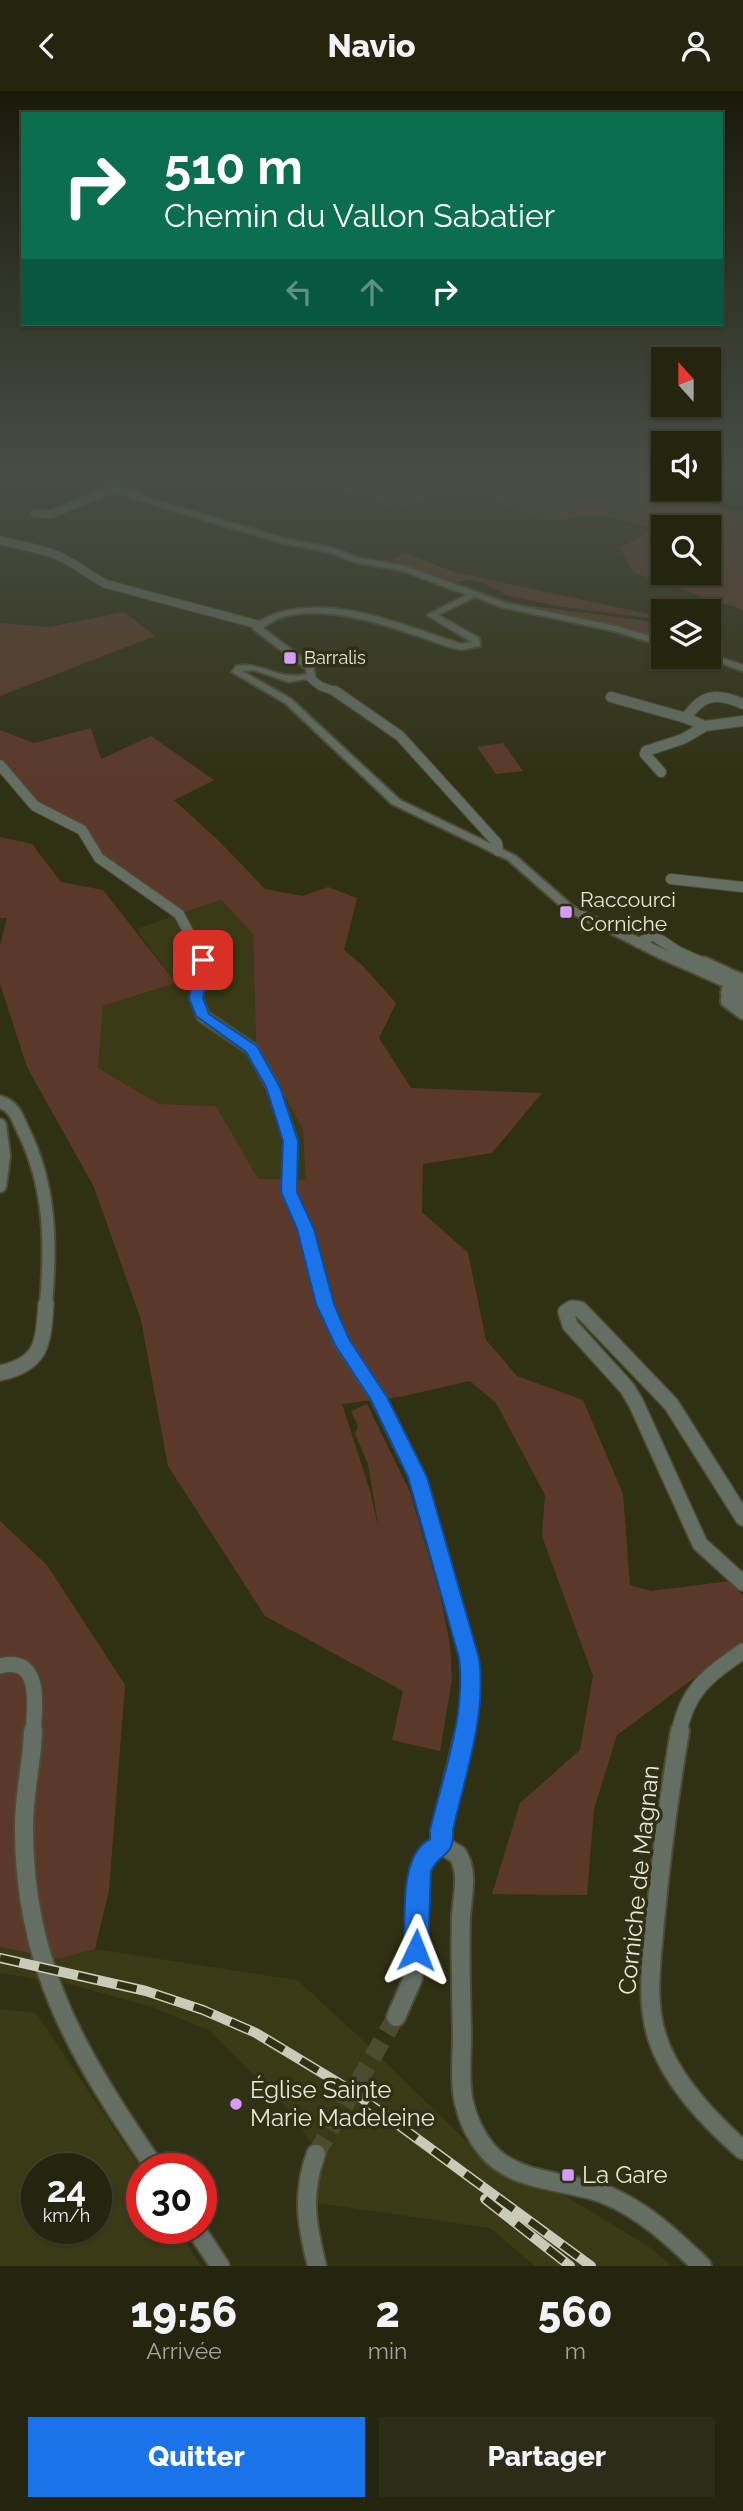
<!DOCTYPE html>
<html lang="fr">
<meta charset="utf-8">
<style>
:root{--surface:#24240f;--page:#2c2c18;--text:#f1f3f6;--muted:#a3a49e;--line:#41412f;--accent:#1a73e8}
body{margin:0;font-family:Raleway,sans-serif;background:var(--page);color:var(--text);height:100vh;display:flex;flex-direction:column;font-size:26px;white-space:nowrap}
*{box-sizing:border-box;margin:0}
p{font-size:23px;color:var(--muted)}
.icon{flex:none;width:38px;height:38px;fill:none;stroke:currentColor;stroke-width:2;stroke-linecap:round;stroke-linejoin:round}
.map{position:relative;height:2175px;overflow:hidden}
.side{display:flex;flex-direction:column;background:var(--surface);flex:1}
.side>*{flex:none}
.hud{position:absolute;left:21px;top:21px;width:702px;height:214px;border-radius:0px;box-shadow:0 2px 5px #0004,0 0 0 2px var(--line);background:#0b6e4f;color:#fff;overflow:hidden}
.needle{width:46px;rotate:339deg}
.buttons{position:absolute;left:651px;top:256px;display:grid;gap:14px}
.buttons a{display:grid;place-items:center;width:70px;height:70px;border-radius:0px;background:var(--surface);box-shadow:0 2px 5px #0004,0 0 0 2px var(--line);font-size:35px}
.speed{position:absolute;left:21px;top:2062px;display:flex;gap:14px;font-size:35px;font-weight:700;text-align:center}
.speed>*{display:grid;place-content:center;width:91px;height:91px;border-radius:50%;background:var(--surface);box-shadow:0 2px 5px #0004,0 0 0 2px var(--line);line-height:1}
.speed small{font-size:18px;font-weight:400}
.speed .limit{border:10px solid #d22;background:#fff;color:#111}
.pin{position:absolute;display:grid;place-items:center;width:60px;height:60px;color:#fff;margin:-30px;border-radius:14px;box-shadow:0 4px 10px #0006}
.me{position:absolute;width:77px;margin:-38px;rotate:2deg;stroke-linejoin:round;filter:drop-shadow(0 0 5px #0008)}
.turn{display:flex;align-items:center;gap:24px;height:147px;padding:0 28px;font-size:32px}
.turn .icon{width:91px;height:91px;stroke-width:2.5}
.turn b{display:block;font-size:49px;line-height:60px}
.lanes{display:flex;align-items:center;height:66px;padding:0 28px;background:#0003;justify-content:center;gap:35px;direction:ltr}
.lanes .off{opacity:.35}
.eta{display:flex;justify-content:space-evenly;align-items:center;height:119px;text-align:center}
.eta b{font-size:42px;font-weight:800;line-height:49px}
.primary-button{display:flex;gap:14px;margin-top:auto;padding:14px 28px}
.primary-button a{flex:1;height:80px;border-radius:0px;background:var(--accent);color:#fff;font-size:28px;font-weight:800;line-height:80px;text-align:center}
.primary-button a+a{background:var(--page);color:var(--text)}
header{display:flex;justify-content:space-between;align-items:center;height:91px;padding:0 28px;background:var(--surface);font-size:32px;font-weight:800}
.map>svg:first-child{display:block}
</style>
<header><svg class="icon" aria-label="back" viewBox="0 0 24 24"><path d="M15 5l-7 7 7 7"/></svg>Navio<svg class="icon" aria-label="person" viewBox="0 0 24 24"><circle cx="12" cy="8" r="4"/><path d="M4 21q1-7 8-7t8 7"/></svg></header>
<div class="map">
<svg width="743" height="2175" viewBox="0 0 743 2175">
<rect width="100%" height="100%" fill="#303014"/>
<!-- built -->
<path fill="#3a3b16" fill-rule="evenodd" d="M221 809 253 843 256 951 303 1039 307 1090 258 1089 216 1015 159 1013 98 977 103 915 176 892 136 838Z
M0 1856 59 1868 95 1858 297 1889 367 1953 471 2055 544 2100 559 2101 651 2157 671 2175H535L490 2137 316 2112 322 2070 291 2021 210 1940 152 1916 73 1894 0 1882Z
M0 1918 36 1922 142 2080V2137H177L201 2175H0ZM37 2077H96V2137H37Z"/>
<!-- green -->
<path fill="#5b392a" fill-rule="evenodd" d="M179 383H658L663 386V397H685L709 410 658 398 708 414 743 421V519L634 482 620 457 656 437 595 424 548 430 491 408H435L394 416 334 397 257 398ZM663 436H709V481H663Z
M404 462 454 481 663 526V529L557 515 506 504 484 492 468 489 452 492 391 469Z
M531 515 663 532V548L605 532 534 519Z
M124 521 155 545 0 605V532L49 536Z
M91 637 101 668 151 645 214 689 174 709 219 750 265 798 303 805 328 796 357 807 344 859 362 874 396 912 379 947 411 997 542 1002 492 1062 423 1073 422 1121 468 1162 486 1249 517 1285 583 1309 623 1403 630 1494 651 1500 730 1490 743 1505V1551L617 1644 594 1718 587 1804 492 1803 520 1712 580 1659 593 1585 542 1445 545 1404 496 1312 470 1290 399 1306 342 1313 370 1400 379 1439 368 1373 355 1343 358 1335 351 1320 367 1313 410 1401 440 1503 450 1554 452 1588 440 1660 392 1649 403 1600 265 1525 168 1375 141 1229 94 1096 27 976 0 893V855L7 827H0V746L32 753 61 791 103 799 176 892 103 915 98 977 159 1013 216 1015 258 1088 306 1089 303 1039 256 951 253 843 221 809 179 823 113 778 82 739 35 715 0 674V639L34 652Z
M503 652 523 680 496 683 477 656Z
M0 1430 47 1474 125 1594 109 1799 95 1858 59 1868 0 1856Z"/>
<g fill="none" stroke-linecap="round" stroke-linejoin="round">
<!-- stream -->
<path stroke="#041f18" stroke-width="2.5" d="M622 383 663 394
M670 397 693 406 743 418"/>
<!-- minor-tunnel -->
<path stroke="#4b4b31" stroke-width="18" stroke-dasharray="18 10" stroke-linecap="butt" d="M316 2063 396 1926"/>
<!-- minor-far4 casing -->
<g stroke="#4d4d33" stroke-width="10">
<path id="minor-far4" d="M35 422 51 423 117 396
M0 449C18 454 37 457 54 463 73 470 88 484 106 493L259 534
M309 586 320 595 337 601"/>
</g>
<!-- minor-far3 casing -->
<g stroke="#4d4d33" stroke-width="12">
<path id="minor-far3" d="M335 600 400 645 497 752 498 760
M611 606 686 627
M743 613C717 601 702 603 686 627L705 635 743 630
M0 674 35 715 82 739 99 767 179 823 203 869 202 874
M661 681 645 663 646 660 683 648 705 635
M671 788 743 796
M639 852 653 844 677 860 708 874"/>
</g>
<!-- minor-far2 casing -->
<g stroke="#4d4d33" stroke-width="16">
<path id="minor-far2" d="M202 872 196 907 203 925 252 958 273 996 291 1050 289 1101 305 1138 326 1215
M704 872 743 890
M733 895 728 898 727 910 743 922
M727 902 743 910
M0 1011C14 1015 17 1026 23 1039 51 1096 51 1152 46 1215
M0 1034 4 1065 0 1095"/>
</g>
<!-- minor-far1 casing -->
<g stroke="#4d4d33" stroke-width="18">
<path id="minor-far1" d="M325 1213 341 1250 378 1306 417 1386 469 1568 470 1608 465 1642
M0 1282C43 1273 43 1252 46 1213
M743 1427 671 1313 580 1218 572 1217 566 1221 570 1234 627 1297 636 1312 700 1453 743 1492
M0 1575C42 1564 35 1614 33 1642
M679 1642C687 1598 709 1584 743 1560"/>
</g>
<!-- minor casing -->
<g stroke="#4d4d33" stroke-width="22">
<path id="minor" d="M33 1640C32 1672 24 1703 24 1735 23 1876 79 1965 155 2077
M680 1640C669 1703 661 1766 655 1830 652 1868 645 1908 657 1946 671 1990 709 2029 743 2059
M442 1754 441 1739 465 1640
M442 1754 458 1764C469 1783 462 1806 461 1826 460 1865 461 1904 462 1943 462 1966 459 1989 464 2012 468 2029 476 2046 487 2059 514 2092 567 2089 604 2103 642 2118 673 2147 702 2175
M396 1926 413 1887 419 1779 428 1762 442 1754
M316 2063C301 2103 307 2135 317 2175
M195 2137 220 2175"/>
</g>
<!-- tertiary casing -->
<g stroke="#4d4d33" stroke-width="4">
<path id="tertiary" d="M92 383C105 383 131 400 146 406L286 448 333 457 359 467 405 475 506 512 616 535 663 549V555L614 540 501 516 475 506 438 524 479 547 480 555C474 556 466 559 459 558 446 556 431 549 418 545 377 531 299 505 263 537L313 575 315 586 289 591 254 579 242 580 291 608 400 709 516 765 574 816 743 895V904L659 867 566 820 508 769 392 713 285 612 232 581 236 575C262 570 281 591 307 583L306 578 253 538 256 532C264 528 272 523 281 521 341 506 405 535 461 553L472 551 427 524 467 504 400 479 357 472 328 461 282 452 140 410 120 402Z
M709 563 743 574V580L701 565H709Z"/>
</g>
<!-- minor-far4 -->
<use href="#minor-far4" stroke="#646e63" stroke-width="8"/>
<!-- minor-far3 -->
<use href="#minor-far3" stroke="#646e63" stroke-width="10"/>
<!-- minor-far2 -->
<use href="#minor-far2" stroke="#646e63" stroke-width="12"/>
<!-- minor-far1 -->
<use href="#minor-far1" stroke="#646e63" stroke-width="15"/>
<!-- minor -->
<use href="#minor" stroke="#646e63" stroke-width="18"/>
<!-- tertiary -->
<use href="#tertiary" fill="#646e63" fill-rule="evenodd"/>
<!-- rail casing -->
<g stroke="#c9cab7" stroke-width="10">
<path id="rail" d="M0 1867 146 1900 203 1919 256 1942 352 2000 591 2175
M485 2108 570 2175"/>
</g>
<!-- rail -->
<use href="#rail" stroke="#303014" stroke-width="7" stroke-dasharray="20" stroke-linecap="butt"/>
</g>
<!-- sky -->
<linearGradient id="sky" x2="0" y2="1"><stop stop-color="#1a1a0b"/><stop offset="0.56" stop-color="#484e45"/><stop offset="1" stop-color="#484e45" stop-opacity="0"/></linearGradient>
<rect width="743" height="687" fill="url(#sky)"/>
<!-- route -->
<path fill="#1a73e8" stroke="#114b97" stroke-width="2" d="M203 864 210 869 203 907 209 923 257 955 280 996 298 1050 297 1101 314 1138 334 1213 349 1248 387 1306 427 1386 479 1567C487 1624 465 1684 453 1739 454 1768 441 1759 431 1780L428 1859 425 1868 416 1871 408 1868 404 1859C406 1827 398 1765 430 1748V1739C443 1684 466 1624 459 1567L408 1386 371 1309 335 1254 316 1213 297 1138 281 1101 283 1050 266 996 246 961 196 925 189 907 196 869Z"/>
<!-- markers -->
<g fill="#d49cfc" stroke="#303014" stroke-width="2.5">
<rect x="283" y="560" width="14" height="14" rx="3.5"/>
<rect x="559" y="814" width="14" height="14" rx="3.5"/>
<circle cx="236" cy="2013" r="7"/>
<rect x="561" y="2077" width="14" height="14" rx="3.5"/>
</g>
<g text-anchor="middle" stroke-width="7" stroke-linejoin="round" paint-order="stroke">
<!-- far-poi labels -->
<g font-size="18" fill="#e5e6d5" stroke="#303014" text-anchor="start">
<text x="304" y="573">Barralis</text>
</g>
<!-- poi labels -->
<g font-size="21" fill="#e5e6d5" stroke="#303014" text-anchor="start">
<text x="580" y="816">Raccourci<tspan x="580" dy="24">Corniche</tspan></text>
</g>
<!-- near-street labels -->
<g font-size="24" fill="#e5e6d5" stroke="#303014">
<text transform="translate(639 1789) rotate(-84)" y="8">Corniche de Magnan</text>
</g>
<!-- near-poi labels -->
<g font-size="24" fill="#e5e6d5" stroke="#303014" text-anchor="start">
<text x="250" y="2007">Église Sainte<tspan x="250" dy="28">Marie Madeleine</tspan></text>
<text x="582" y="2092">La Gare</text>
</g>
</g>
</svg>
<div class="buttons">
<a><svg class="needle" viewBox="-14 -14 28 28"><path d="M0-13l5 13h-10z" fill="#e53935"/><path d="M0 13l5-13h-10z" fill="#a3a49e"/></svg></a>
<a><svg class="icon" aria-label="sound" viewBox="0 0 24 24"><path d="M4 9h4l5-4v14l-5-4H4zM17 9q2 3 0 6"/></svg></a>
<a><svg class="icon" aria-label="search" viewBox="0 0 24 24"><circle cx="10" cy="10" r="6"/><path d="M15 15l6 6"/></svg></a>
<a><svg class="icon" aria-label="layers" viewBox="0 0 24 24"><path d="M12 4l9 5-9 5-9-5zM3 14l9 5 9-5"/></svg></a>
</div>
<div class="speed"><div>24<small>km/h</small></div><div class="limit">30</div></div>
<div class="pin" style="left:203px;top:869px;background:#d93025"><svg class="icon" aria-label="arrive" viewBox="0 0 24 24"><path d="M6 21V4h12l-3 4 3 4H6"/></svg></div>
<svg class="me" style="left:416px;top:1859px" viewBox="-20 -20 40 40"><path d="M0-17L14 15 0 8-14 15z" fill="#1a73e8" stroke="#fff" stroke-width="4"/></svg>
<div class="hud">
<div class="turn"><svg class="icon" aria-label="right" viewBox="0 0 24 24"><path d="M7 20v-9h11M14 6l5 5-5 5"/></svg><div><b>510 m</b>Chemin du Vallon Sabatier</div></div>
<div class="lanes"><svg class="icon off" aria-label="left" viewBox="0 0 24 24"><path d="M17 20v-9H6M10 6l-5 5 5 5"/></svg><svg class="icon off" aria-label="ahead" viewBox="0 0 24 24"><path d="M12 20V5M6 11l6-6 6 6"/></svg><svg class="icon" aria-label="right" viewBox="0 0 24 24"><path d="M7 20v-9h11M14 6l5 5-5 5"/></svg></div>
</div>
</div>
<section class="side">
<div class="eta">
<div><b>19:56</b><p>Arrivée</p></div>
<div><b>2</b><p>min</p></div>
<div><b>560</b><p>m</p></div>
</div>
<div class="primary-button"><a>Quitter</a><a>Partager</a></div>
</section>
